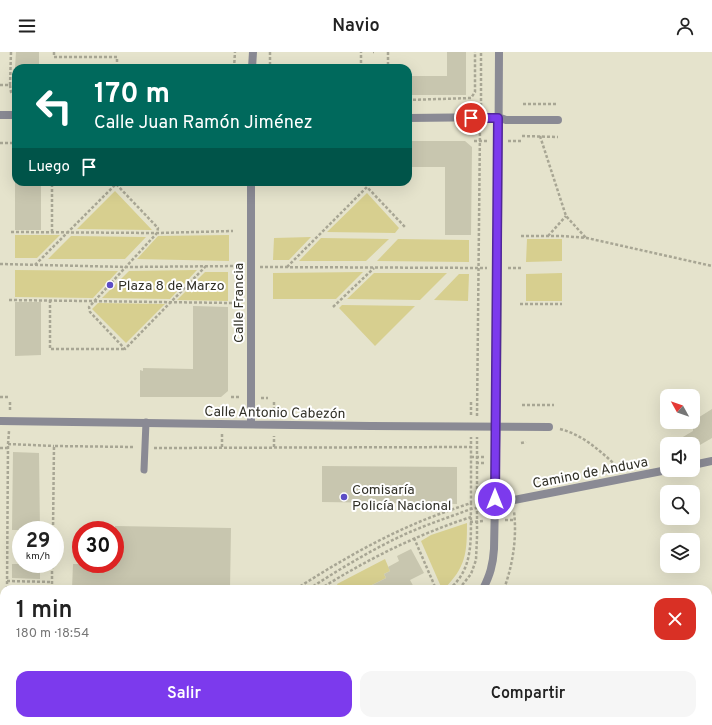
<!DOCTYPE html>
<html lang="es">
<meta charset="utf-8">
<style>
:root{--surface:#fff;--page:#f6f6f6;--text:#222;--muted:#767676;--accent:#7c3aed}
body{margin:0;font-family:Overpass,sans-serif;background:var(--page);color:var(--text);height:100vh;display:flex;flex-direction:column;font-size:15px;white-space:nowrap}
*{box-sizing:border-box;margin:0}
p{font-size:13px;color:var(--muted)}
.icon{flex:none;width:22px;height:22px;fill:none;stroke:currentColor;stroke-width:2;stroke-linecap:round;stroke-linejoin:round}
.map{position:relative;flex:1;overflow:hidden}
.drawer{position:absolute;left:0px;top:533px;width:712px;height:140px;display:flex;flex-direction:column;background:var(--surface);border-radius:12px 12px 0 0;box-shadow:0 4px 16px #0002}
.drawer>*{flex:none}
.guide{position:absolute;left:12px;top:12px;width:400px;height:122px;border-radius:12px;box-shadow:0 4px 16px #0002;background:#00695c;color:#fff;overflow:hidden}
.needle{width:26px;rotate:310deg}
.fabs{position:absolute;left:660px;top:337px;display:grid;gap:8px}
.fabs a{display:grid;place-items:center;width:40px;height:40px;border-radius:8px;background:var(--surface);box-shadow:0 4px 16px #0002;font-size:20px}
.speed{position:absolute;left:12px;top:469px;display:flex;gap:8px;font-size:20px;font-weight:700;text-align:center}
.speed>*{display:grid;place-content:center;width:52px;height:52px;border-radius:50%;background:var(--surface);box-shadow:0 4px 16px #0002;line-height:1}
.speed small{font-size:10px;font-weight:400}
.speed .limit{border:6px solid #d22;background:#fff;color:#111}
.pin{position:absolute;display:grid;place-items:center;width:34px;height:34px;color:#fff;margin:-17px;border:2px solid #fff;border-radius:50%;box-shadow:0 1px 4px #0007}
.me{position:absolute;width:44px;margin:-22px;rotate:0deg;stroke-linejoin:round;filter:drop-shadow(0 0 3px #0008)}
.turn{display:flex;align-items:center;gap:14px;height:84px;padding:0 16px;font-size:18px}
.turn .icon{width:52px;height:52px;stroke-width:2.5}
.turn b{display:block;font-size:28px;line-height:34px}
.then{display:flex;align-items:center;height:38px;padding:0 16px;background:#0003;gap:8px;font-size:15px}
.round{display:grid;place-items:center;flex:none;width:42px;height:42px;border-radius:12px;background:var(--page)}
.overview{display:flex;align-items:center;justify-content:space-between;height:68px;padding:0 16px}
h1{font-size:24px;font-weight:600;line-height:30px}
.action{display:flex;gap:8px;margin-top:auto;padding:8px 16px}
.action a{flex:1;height:46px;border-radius:12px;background:var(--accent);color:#fff;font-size:16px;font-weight:600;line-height:46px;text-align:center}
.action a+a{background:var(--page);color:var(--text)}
header{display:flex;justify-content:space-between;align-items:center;height:52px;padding:0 16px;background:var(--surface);font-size:18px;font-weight:600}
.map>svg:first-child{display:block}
</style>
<header><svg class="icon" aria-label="menu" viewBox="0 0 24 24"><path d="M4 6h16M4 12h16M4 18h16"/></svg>Navio<svg class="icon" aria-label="person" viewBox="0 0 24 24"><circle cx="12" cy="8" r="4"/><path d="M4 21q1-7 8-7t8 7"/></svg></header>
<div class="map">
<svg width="712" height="673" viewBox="0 0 712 673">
<rect width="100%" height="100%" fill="#e5e3cc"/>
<!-- green -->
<path fill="#d7cf8f" d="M115 139 152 178 77 177Z
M367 141 399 176 395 181 327 180Z
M15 183H60L37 206H15Z
M229 183V209L137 207 158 184Z
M71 184 146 185 125 207H48Z
M311 185 289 208H273L274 186Z
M321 186 389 187 366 209H299Z
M398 187 469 188V210L377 209Z
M527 187H562V209L526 210Z
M15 218 118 219 93 246 15 245Z
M197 218 170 247 102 246 129 219Z
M205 220H228V249L177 248Z
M363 220 336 247H273V221Z
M374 221H447L420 248 347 247Z
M562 221V249H526V222Z
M459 222H469L468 249 434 248Z
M98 251 165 252 126 291 92 257Z
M342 253 415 254 375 294 339 256Z
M467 471C467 501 466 515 444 537H442L421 489 431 483Z
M385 507 390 519 384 522 386 526 372 533 373 536 339 537 337 532Z
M401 669H467L469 673H400L399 670Z"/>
<!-- building -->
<path fill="#c8c6af" d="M16 0H39V16H15Z
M447 0H466V43H408V24H447Z
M408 89H465L472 95 471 183H445V115H408Z
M15 130H41V178H15Z
M15 250H41V303L15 304Z
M193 254 228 255V339L221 345H140V318L143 319V316L193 317Z
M712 357V386L693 397V392H671L693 379V369Z
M13 400 39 401 40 478H12Z
M322 414 457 415V452L322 450Z
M115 474 231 476 230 537H72L73 512H115Z
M411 497 424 521 410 528 415 537H364L386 526 384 522 390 519 388 515 399 509 397 504Z
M12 512H40V527L12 526Z"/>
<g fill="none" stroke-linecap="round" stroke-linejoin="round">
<!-- path -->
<path stroke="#a8a694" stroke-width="2.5" stroke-dasharray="3 2" stroke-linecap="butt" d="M54 0V5H117V16
M270 0V16
M373 0H374
M388 0V16
M234 16 235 0
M361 16V0
M0 33H10L11 40 16 46
M10 33 11 0
M408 48 471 46 475 40V0
M523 52H556
M481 54V0
M471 83V75
M522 84 558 85
M540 84 566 164 586 186
M474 89H487
M508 89H522
M0 91H12
M11 180 157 181 233 179
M52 180V132H116
M521 184H562L587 186 712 214
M548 184 566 164
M0 212 126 215 241 214
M35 213 116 132 158 176 157 181 89 255 90 260 125 297 206 214
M260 215 487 216
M287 215 367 135 405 175
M508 216H521
M9 248 232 251
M50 248V297H125
M520 252H562
M333 255 374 216
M0 345H8
M231 345H240
M261 346H268
M471 350V364
M522 353H554
M10 358V349
M223 363V352
M274 363V350
M477 364 480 75
M560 377C584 383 601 400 619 416
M521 391 526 390
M8 392 9 379
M222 395V382
M274 395V384
M0 396H9
M154 396 471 395V385
M471 405H486
M622 410 623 417
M476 411H486
M505 468H515
M470 470 484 469
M53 478 54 394 135 395
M414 486 436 537
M7 529 52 530
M7 537 8 392 54 394
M52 537V512
M296 537C335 512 376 488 419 470 436 463 453 457 471 451V395
M309 537C338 518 368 500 399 485 422 474 447 466 471 457L477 456
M320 537C368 507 416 483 471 465
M449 537C476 516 470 481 471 451
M459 537 471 522 476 508 477 485V385
M504 537C513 512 517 486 514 459
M149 669 151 673
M198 669 200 673
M318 669 320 673
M342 669 344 673
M394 669 396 673
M471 669 473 673
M6 673V669
M98 673 105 669
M110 673 116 669
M122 673 128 669
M186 673 194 669
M381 673 389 669"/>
<!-- lane -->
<path stroke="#8a8a94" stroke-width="7" d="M144 418 146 370"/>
<!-- street -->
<path stroke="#8a8a94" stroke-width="8" d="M252 16 253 0
M0 63H16
M408 66 498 65 506 68H558
M0 369 370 374 549 375
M251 372V130
M693 413 712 409
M495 447 514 448 667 418
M483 537C490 523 493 513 494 497L497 348 499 0
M297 669 299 673
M240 673 249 669
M260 673 268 669"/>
</g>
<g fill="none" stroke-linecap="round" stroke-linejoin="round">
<!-- route casing -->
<g stroke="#51269a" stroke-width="10">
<path id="route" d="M471 66H498L495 447"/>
</g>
<!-- route -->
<use href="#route" stroke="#7c3aed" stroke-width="7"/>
</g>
<!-- markers -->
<g fill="#5c4dc5" stroke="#fff" stroke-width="1.5">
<circle cx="110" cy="233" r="4"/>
<circle cx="344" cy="445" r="4"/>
</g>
<g text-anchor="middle" stroke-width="4" stroke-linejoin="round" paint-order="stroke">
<!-- poi labels -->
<g font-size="14" fill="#313027" stroke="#fff" text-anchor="start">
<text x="118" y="238">Plaza 8 de Marzo</text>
<text x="352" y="442">Comisaría<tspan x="352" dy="16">Policía Nacional</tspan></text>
</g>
<!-- street labels -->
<g font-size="14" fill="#313027" stroke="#fff">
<text transform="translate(238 251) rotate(-90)" y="5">Calle Francia</text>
<text transform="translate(275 360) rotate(1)" y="5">Calle Antonio Cabezón</text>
<text transform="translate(590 420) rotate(-11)" y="5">Camino de Anduva</text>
</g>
</g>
</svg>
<div class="fabs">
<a><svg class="needle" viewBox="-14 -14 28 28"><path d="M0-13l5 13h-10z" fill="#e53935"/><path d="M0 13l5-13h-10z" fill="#767676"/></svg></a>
<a><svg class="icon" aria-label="sound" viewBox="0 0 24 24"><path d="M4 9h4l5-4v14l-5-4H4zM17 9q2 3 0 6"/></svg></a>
<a><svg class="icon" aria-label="search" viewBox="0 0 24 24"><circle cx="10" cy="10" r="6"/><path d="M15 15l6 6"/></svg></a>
<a><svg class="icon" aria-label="layers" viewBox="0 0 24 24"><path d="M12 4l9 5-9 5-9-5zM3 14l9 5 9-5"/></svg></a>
</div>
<div class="speed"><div>29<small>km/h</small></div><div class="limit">30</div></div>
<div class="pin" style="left:471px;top:66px;background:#d93025"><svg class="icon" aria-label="arrive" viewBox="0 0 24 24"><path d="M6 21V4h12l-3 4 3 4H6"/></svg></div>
<svg class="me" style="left:495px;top:447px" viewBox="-20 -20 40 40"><circle r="17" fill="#7c3aed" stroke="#fff" stroke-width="3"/><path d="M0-11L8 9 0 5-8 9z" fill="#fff"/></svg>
<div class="guide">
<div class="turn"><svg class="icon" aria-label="left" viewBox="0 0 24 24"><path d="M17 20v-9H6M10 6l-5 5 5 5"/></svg><div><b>170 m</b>Calle Juan Ramón Jiménez</div></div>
<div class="then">Luego<svg class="icon" aria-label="arrive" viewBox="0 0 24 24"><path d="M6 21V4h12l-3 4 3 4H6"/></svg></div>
</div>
<section class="drawer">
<div class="overview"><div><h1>1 min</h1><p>180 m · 18:54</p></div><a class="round" style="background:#d93025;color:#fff"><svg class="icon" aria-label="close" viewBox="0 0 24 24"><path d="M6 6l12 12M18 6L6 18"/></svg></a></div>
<div class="action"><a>Salir</a><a>Compartir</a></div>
</section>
</div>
